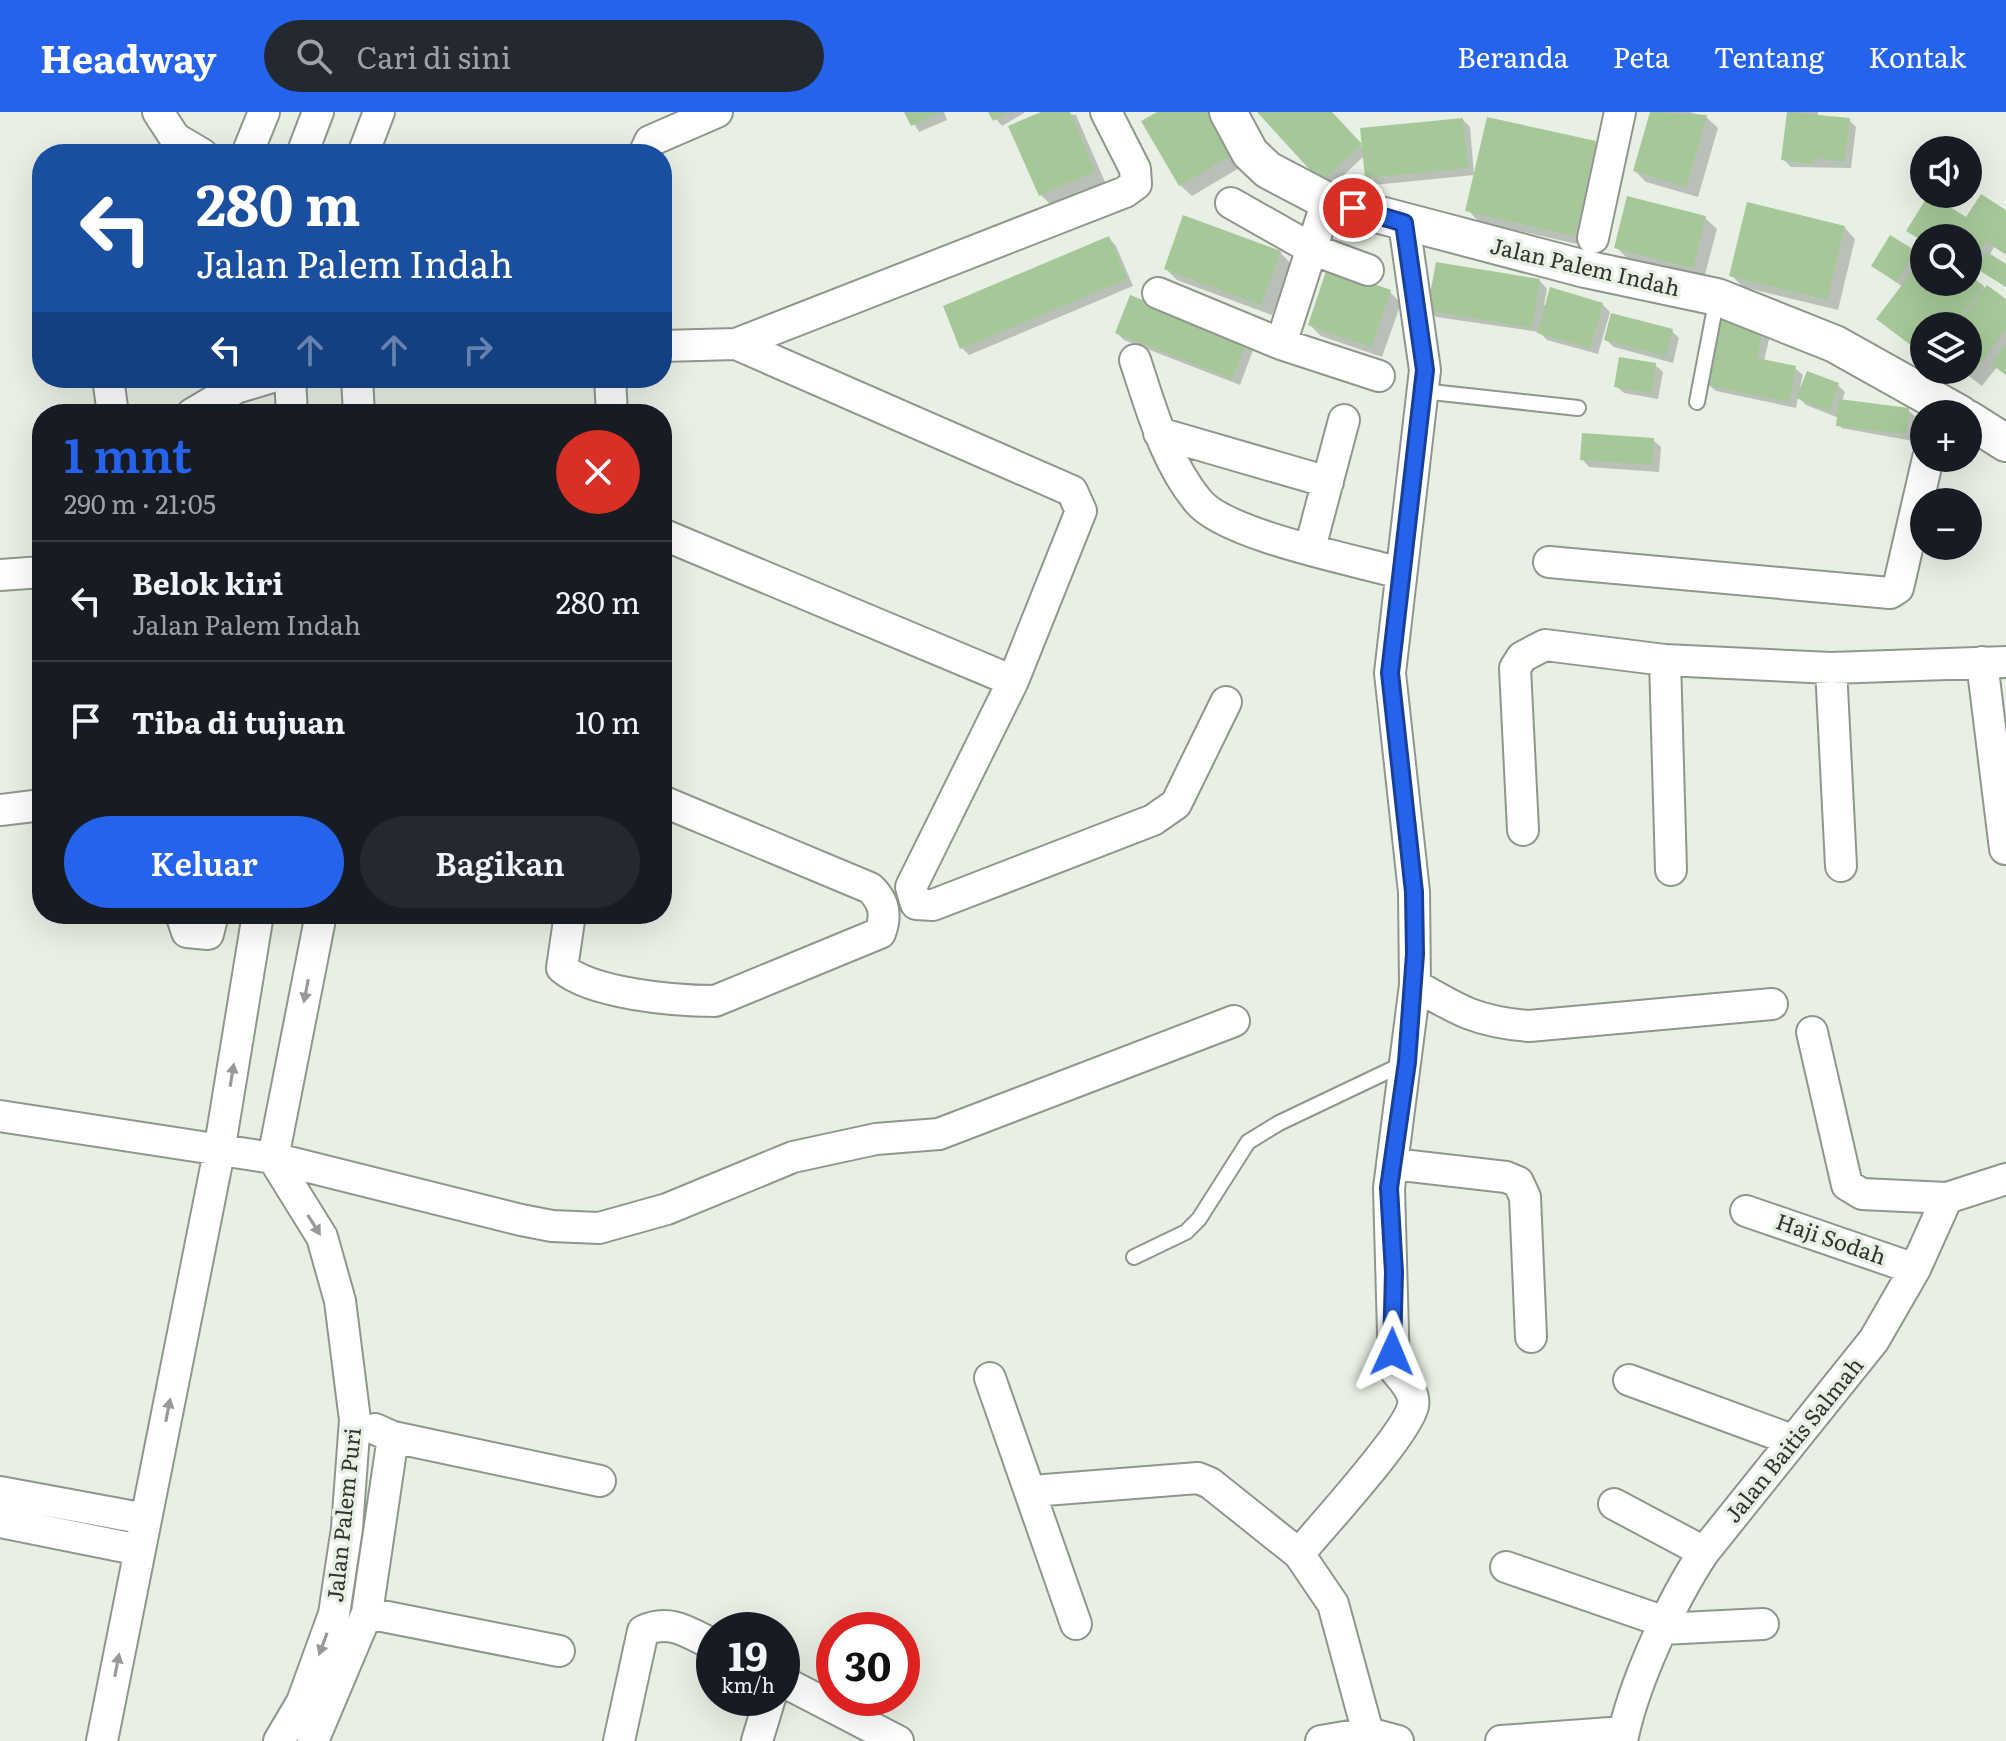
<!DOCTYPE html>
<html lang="id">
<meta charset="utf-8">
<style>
:root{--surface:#171b24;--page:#242831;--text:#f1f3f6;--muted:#9ea1a6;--line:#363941;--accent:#2563eb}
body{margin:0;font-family:Literata,serif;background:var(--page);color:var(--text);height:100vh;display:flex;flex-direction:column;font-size:30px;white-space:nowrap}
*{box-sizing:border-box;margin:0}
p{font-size:26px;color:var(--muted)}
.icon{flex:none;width:44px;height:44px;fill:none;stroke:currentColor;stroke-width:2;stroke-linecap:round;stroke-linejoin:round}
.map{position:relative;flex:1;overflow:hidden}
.sheet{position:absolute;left:32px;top:292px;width:640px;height:520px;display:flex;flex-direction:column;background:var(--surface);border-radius:32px;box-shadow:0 8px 32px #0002}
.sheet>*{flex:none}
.banner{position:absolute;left:32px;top:32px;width:640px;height:244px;border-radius:32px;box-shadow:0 8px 32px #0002;background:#1a4fa0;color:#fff;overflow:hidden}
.buttons{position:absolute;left:1910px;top:24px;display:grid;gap:16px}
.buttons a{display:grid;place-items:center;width:72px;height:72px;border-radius:50%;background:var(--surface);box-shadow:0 8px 32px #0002;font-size:40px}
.speed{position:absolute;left:696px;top:1500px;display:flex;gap:16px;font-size:40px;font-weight:700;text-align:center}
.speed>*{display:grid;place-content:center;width:104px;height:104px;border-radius:50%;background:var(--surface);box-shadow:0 8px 32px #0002;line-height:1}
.speed small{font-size:20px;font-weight:400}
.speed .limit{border:12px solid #d22;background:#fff;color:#111}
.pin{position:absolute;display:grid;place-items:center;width:68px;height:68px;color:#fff;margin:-34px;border:4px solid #fff;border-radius:50%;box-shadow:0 2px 8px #0007}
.me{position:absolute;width:88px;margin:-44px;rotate:1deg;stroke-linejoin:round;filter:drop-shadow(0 0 6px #0008)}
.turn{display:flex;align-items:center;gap:28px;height:168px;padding:0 32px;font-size:36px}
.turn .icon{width:104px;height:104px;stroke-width:2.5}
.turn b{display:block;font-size:56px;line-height:68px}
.lanes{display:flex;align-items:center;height:76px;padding:0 32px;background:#0003;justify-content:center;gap:40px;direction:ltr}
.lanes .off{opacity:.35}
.round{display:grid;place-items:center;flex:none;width:84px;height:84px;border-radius:42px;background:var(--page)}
.summary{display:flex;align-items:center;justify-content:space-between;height:136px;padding:0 32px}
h1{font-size:48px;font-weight:600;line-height:60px;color:var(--accent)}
.button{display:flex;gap:16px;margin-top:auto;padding:16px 32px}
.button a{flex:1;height:92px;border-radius:48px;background:var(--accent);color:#fff;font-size:32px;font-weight:600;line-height:92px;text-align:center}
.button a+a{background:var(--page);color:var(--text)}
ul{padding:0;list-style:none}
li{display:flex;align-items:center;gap:24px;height:120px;padding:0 32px;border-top:2px solid var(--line)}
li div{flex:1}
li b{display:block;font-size:30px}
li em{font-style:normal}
header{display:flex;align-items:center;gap:48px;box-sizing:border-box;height:112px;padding:0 40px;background:var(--accent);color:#fff}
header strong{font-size:38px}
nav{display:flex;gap:44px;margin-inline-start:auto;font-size:28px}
.search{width:560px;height:72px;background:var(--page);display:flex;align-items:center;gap:20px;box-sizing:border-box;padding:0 28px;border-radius:44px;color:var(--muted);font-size:30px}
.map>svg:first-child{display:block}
</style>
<header>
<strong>Headway</strong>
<div class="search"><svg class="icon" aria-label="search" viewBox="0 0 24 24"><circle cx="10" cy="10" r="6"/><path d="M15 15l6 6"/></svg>Cari di sini</div>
<nav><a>Beranda</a><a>Peta</a><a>Tentang</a><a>Kontak</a></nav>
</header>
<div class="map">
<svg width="2006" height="1629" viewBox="0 0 2006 1629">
<rect width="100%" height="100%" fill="#e8f0e5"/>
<!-- shadow -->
<path fill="#0003" d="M907 0H944L947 8 919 20Z
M990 0H1024V1L1002 14Z
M1046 0 1076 3 1105 70 1052 94 1040 82Z
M1161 0H1209L1241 55 1192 84 1180 73Z
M1259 0H1330L1364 37 1463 8 1470 15 1474 63 1374 73 1367 66 1365 43 1330 76Z
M1652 0H1690L1706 5 1718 16 1698 85 1646 70 1635 59Z
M1789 0H1818V4L1849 8 1856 15 1851 56 1791 55 1783 47Z
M1595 31 1606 43 1586 134 1479 110 1468 98Z
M2006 100V143L1994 135 1989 144 2006 154V175L1980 157 1976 164 1968 159V126H1924V131L1908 119Z
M1705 106 1717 117 1704 166 1628 147 1616 135Z
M1844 115 1855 127 1838 198 1743 175 1731 163Z
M1109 126 1116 134 1133 174 969 243 962 236Z
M1280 140 1291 152 1272 203 1177 168 1166 157Z
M1914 140 1924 147V170H1968V165L2006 189V263L1997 255 1982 274 1961 258H1968V214H1924V243L1903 175 1874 154Z
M1540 169 1547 177 1544 193 1602 192 1610 200 1598 242 1547 228 1539 220 1436 205 1429 198Z
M1389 179 1401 191 1382 245 1321 224 1310 213Z
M1722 207 1770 223 1764 249 1795 256 1803 263 1800 275 1838 273 1845 280 1842 289 1908 298 1916 305 1913 329 1841 316 1839 306 1806 293 1798 285 1796 296 1716 279 1708 272Z
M1672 219 1679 226 1673 251 1614 235 1606 228Z
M1117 221 1246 231 1253 238 1240 273 1124 228Z
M1655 253 1663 260 1658 287 1624 281 1616 274Z
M1653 328 1661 335 1659 360 1589 355 1582 347Z"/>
<!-- building -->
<path fill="#a6c898" d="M904 0H942L911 14Z
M988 0H1008L993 9Z
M1041 0H1070L1095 59 1039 84 1008 14Z
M1157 0H1206L1232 43 1179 74 1141 9Z
M1257 0H1332L1362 32 1321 70Z
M1650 0 1707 3 1686 75 1633 59Z
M1787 0 1850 6 1844 50 1814 46 1813 52 1781 48Z
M1487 5 1596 29 1575 124 1465 99Z
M1463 6 1468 56 1365 66 1360 16Z
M1929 82 1966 105 1981 82 2006 98V142L1987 130 2003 102 1968 158V126H1924V130L1906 119Z
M1627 84 1706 104 1693 156 1614 136Z
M1747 90 1845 114 1827 188 1729 164Z
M1183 103 1281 139 1261 193 1164 157Z
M1890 123 1916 139 1896 170 1871 154Z
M1109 124 1127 167 960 237 943 194Z
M1987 140 2006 152V175L1977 157Z
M1924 144V170H1968V162L1984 174 1954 214H1924V243L1876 207Z
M1436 150 1540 167 1532 216 1427 198Z
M1327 156 1391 178 1371 235 1308 213Z
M1987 173 2006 187V217L1970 265 1961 258H1968V214H1956Z
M1550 175 1603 191 1590 236 1537 221Z
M1130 183 1247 229 1232 267 1115 221Z
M1611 201 1673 217 1666 244 1604 228Z
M1720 204 1764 214 1757 246 1796 254 1789 290 1706 273Z
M2006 232V263L1991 252Z
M1619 245 1656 251 1652 281 1614 275Z
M1807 259 1839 271 1829 299 1796 286Z
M1839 287 1909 296 1906 322 1836 314Z
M1582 321 1654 326 1652 353 1580 348Z"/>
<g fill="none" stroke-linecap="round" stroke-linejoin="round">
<!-- service casing -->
<g stroke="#8f978d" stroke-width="18">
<path id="service" d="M1422 279 1578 296
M1697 290 1717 185
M1134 1145 1186 1120 1199 1107 1248 1030 1279 1011 1403 952"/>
</g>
<!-- minor casing -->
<g stroke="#8f978d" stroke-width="34">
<path id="minor" d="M158 0 175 26 202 42
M247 42 264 0
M302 42 318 0
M363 42 379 0
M644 42 650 29 717 0
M1327 89 1281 232 1379 264
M1231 91 1314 138 1368 158
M1593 126 1620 0
M1158 181 1281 232
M736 232 1072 379 1081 399 1013 569 911 775 916 792 933 793 1153 708 1176 692 1226 590
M662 234 736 232 1125 80 1136 72 1135 57 1106 0
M1135 248C1151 296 1165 349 1198 389 1225 423 1354 448 1400 461
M108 266 113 302
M290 266 292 302
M357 266 359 302
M610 266 612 302
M192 302 236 276 269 266
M1159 321 1328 370
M662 422 1013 569
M1310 436 1344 308
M1549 450 1890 481 1898 476 1928 346
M0 463 42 460
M1665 548 1671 758
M1982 550 2005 737
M1831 556 1841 754
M0 698 42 693
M1523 718 1515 556 1522 545 1545 533 1665 548 1831 556 2006 550
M181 802 187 820 208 822 213 802
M570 802 562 856C592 882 675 889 715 889L880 821C887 803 884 789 870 776L662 689
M1415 873C1459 899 1478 910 1529 914L1772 892
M1812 920 1847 1073 1862 1082 1947 1086
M0 1004 273 1046 521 1108 552 1114 599 1116 667 1097 793 1045 876 1027 939 1022 1234 909
M1393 1052 1506 1065 1518 1070 1525 1085 1531 1225
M1746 1099 1915 1157
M990 1266 1076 1512
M1629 1268 1792 1328
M375 1317 393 1325 600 1369
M1032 1379 1198 1366 1210 1371 1299 1442 1333 1492 1368 1621 1398 1629
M0 1380 146 1407
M1614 1392 1704 1440
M0 1410 140 1438
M1299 1442C1321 1415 1407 1322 1413 1294 1416 1280 1402 1267 1394 1257L1389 1076 1415 873 1414 780 1390 561 1425 258 1404 111
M1506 1455 1665 1510
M367 1501 559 1539
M1662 1517 1763 1512
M782 1569 898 1629
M102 1629 219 1040 258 802
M279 1629 302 1590 334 1502 347 1416 355 1308 340 1189 322 1125 273 1046 321 802
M313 1629 367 1501 393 1325
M619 1629 643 1519C670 1506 689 1521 714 1533
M757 1629 770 1586
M1321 1629 1368 1621
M1501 1629 1624 1620
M1622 1629C1633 1572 1672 1488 1704 1440L1874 1228 1915 1157 1947 1086 2006 1067"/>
</g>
<!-- tertiary casing -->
<g stroke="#8f978d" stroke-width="40">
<path id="tertiary" d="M1228 0 1250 41 1268 58 1327 89 1585 157 1717 185 1835 232 1960 302
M1968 307 2006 331"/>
</g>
<!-- service -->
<use href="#service" stroke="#fff" stroke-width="14"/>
<!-- minor -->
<use href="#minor" stroke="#fff" stroke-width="30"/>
<!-- tertiary -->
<use href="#tertiary" stroke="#fff" stroke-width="36"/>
</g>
<!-- one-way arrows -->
<defs><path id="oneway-solid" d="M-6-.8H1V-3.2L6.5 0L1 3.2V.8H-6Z" transform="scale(2)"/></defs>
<g fill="#989a97">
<use href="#oneway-solid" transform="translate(306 879) rotate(101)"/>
<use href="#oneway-solid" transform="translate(232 963) rotate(-81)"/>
<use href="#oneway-solid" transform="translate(314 1113) rotate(58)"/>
<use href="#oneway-solid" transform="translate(168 1298) rotate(-79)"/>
<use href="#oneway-solid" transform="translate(323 1532) rotate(110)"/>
<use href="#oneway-solid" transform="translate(117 1553) rotate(-79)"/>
</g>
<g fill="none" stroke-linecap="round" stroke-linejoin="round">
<!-- route casing -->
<g stroke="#184099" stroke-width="20">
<path id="route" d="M1353 96 1404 111 1425 258 1390 561 1414 780 1415 842 1407 950 1389 1076 1394 1160 1392 1240"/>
</g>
<!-- route -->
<use href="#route" stroke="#2563eb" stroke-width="14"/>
</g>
<g text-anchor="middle" stroke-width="7" stroke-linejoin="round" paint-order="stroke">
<!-- street labels -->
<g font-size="22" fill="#31342f" stroke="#e8f0e5">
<text transform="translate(1585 155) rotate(13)" y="8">Jalan Palem Indah</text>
<text transform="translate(1831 1127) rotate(19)" y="8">Haji Sodah</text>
<text transform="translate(1794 1328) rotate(-51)" y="8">Jalan Baitis Salmah</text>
<text transform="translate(344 1403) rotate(-84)" y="8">Jalan Palem Puri</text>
</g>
</g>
</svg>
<div class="buttons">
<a><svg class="icon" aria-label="sound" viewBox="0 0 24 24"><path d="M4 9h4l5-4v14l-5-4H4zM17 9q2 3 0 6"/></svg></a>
<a><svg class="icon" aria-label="search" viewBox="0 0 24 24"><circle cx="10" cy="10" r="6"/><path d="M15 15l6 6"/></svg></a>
<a><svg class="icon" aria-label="layers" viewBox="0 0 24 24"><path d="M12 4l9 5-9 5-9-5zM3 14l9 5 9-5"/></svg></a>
<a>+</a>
<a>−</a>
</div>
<div class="speed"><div>19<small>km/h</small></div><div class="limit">30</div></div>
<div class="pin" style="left:1353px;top:96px;background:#d93025"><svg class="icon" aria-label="arrive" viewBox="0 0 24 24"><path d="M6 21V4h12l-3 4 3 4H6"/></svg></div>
<svg class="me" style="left:1392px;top:1240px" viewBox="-20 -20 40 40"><path d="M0-17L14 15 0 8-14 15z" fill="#2563eb" stroke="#fff" stroke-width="4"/></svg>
<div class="banner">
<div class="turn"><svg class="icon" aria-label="left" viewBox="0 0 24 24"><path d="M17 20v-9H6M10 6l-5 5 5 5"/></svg><div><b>280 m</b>Jalan Palem Indah</div></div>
<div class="lanes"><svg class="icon" aria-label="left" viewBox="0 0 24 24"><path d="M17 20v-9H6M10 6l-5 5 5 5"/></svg><svg class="icon off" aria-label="ahead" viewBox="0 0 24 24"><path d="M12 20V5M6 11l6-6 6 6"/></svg><svg class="icon off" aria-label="ahead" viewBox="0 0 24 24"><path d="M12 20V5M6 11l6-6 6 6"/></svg><svg class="icon off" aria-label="right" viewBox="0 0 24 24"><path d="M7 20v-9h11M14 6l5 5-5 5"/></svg></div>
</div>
<section class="sheet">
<div class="summary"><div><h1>1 mnt</h1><p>290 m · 21:05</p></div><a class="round" style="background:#d93025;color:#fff"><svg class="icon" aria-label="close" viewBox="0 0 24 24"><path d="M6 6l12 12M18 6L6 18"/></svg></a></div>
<ul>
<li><svg class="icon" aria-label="left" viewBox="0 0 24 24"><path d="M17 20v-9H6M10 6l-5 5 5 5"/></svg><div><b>Belok kiri</b><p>Jalan Palem Indah</p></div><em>280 m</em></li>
<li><svg class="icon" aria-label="arrive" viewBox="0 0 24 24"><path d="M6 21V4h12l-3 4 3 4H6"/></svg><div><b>Tiba di tujuan</b></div><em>10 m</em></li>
</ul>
<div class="button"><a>Keluar</a><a>Bagikan</a></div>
</section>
</div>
